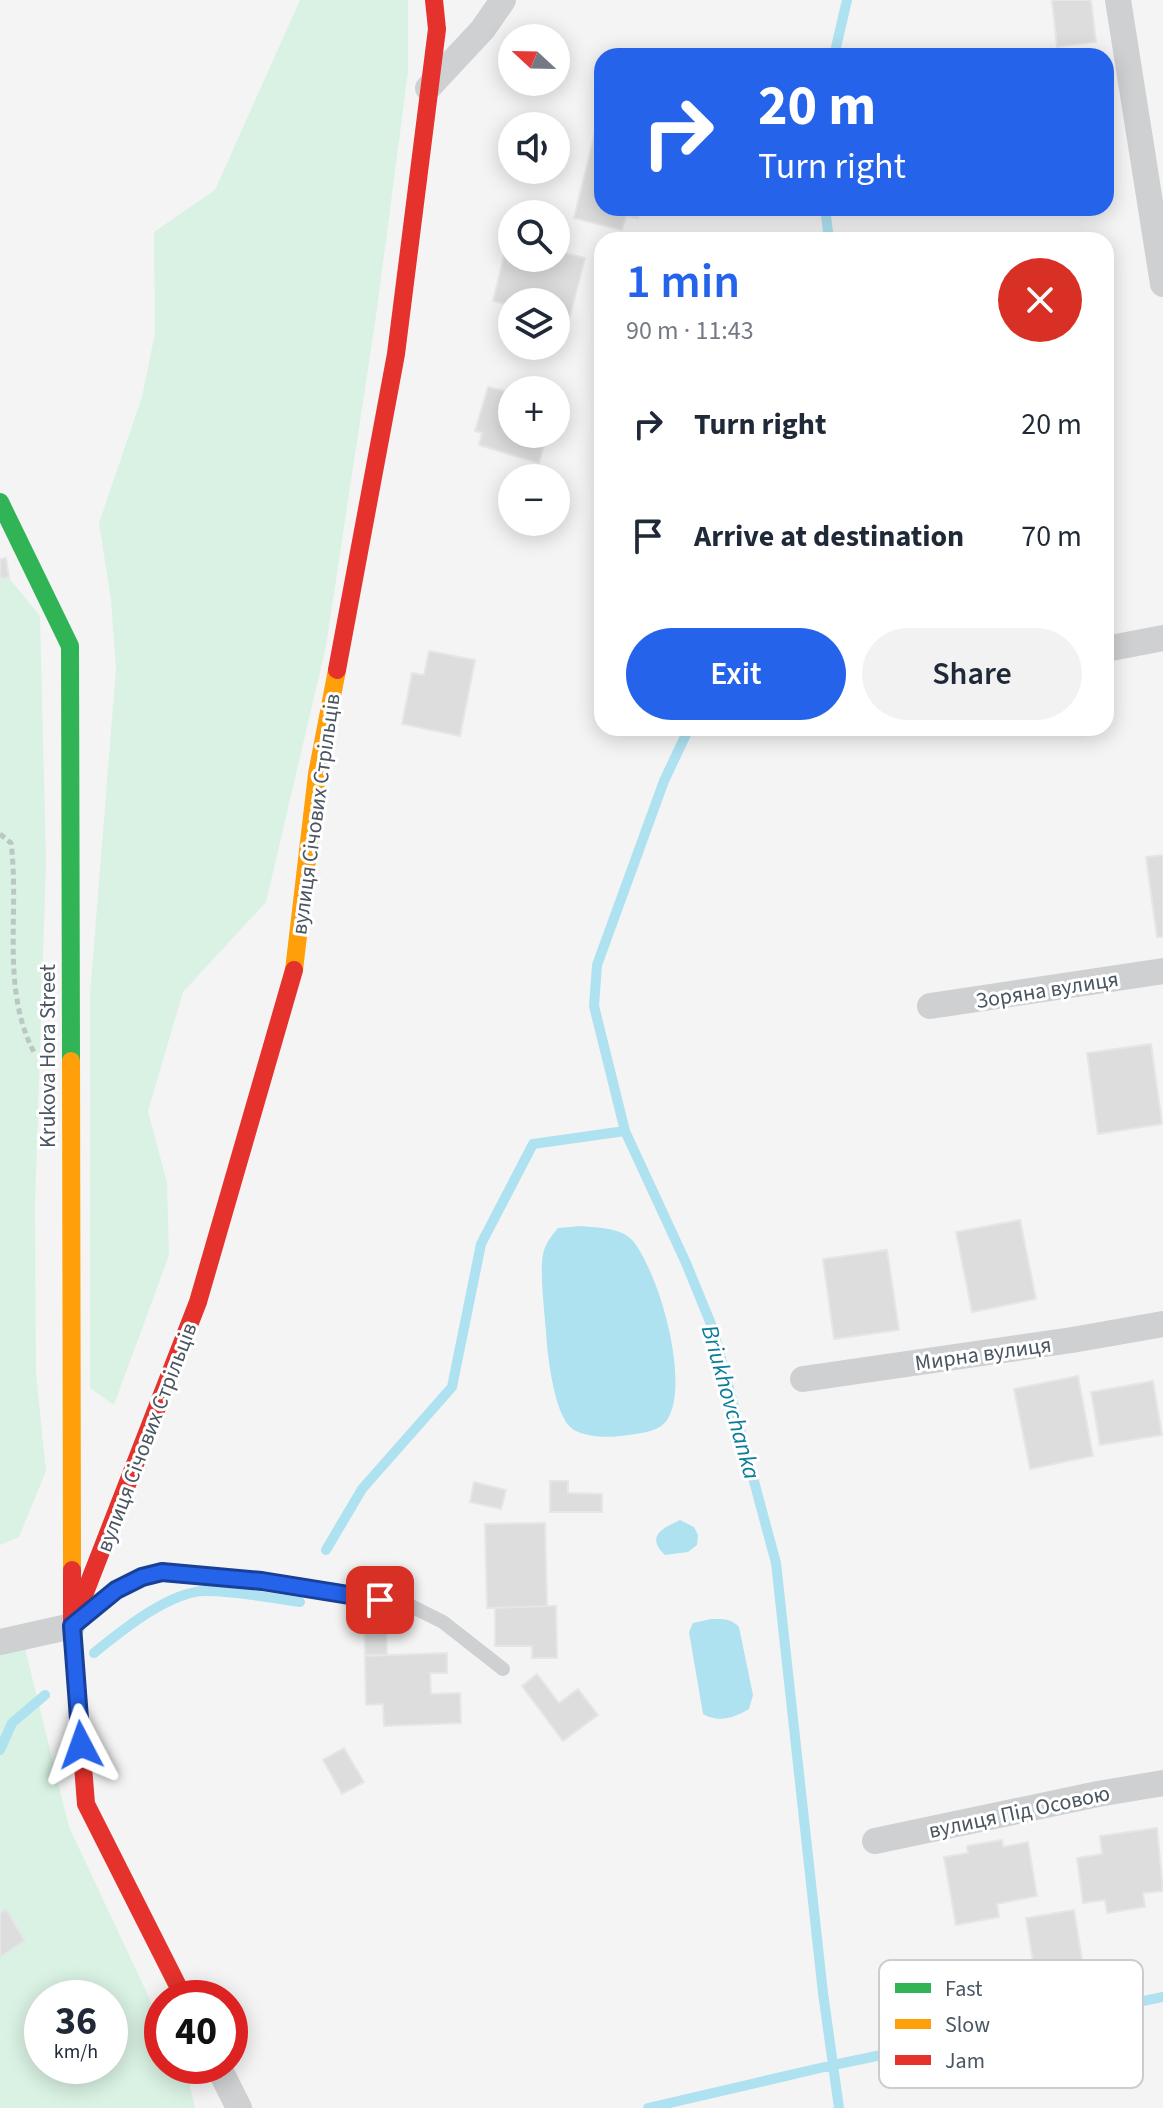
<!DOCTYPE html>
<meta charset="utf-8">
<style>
:root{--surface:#fff;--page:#f2f2f3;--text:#1f2937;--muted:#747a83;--accent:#2563eb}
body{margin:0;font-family:"Source Sans 3",sans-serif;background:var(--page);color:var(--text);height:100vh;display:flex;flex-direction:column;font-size:30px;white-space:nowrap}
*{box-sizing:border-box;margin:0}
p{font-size:26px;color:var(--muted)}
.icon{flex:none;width:44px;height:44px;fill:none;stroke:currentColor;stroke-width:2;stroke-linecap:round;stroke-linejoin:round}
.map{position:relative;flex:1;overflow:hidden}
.panel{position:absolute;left:594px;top:232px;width:520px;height:504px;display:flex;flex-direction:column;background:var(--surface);border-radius:24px;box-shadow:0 4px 20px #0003}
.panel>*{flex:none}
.top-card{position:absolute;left:594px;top:48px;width:520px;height:168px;border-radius:24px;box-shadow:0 4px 20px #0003;background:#2563eb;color:#fff;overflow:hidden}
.needle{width:52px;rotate:292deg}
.buttons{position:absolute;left:498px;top:24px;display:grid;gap:16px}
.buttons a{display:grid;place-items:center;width:72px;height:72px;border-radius:50%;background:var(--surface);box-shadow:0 4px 20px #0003;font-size:40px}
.speed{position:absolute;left:24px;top:1980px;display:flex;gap:16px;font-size:40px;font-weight:700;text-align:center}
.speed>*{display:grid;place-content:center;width:104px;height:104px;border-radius:50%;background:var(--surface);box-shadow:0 4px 20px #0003;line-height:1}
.speed small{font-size:20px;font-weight:400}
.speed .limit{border:12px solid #d22;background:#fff;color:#111}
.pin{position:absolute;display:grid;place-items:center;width:68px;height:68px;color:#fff;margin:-34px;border-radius:16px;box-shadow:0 4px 12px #0006}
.me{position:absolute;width:88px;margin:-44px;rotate:356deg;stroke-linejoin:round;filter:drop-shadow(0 0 6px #0008)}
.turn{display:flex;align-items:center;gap:28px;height:168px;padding:0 32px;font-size:36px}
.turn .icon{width:104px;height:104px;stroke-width:2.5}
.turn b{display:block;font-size:56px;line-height:68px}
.round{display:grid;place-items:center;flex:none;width:84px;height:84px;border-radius:42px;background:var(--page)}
.summary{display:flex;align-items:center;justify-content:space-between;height:136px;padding:0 32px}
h1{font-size:48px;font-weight:600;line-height:60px;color:var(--accent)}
.button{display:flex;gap:16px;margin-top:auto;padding:16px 32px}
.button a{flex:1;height:92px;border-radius:48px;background:var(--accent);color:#fff;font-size:32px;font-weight:600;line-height:92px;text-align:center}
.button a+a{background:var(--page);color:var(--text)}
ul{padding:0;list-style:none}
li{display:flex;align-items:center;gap:24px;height:112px;padding:0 32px}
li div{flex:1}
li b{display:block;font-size:30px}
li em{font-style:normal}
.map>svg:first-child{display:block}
</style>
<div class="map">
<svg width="1163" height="2108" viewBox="0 0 1163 2108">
<rect width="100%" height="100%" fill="#f4f4f4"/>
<!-- green -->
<path fill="#d9f2e3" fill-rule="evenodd" d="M300 0H408V72L377 309 326 646 266 902 183 992 148 1111 167 1183 169 1255 114 1405 90 1388V995L116 669 111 600 99 523 142 397 155 333 154 232 215 190Z
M0 567 40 616 46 862 35 1205 36 1374 46 1471 19 1537 0 1545Z
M22 1636 69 1827 162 2025V2066H181L189 2082 195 2108H0V1644ZM42 1998H110V2066H42Z"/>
<!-- water -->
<path fill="#aee2f0" d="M581 1226C598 1228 621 1227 633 1241 659 1273 691 1383 667 1420 659 1432 641 1433 628 1435 612 1438 589 1438 574 1430 556 1420 549 1365 547 1345 546 1324 539 1272 543 1254 545 1244 552 1235 558 1228Z
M680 1520 694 1527 698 1535 697 1545 688 1552 665 1555C645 1536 663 1528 680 1520Z
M711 1619C722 1619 731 1618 739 1627L753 1695 749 1709C734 1718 718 1723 703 1714L689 1632 693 1623Z"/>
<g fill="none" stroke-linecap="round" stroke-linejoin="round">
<!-- stream -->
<path stroke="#aee2f0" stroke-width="10" d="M834 56 847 0
M825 208 829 240
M689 728 664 781 597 965 594 1006 625 1131 686 1263 713 1329 776 1563 823 1993 839 2108
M326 1550 362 1489 452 1387 481 1244 533 1144 625 1131
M94 1653C121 1631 171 1590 207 1591 237 1591 269 1598 300 1602
M0 1750 12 1723 45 1695
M648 2108 833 2065 1163 1997"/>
</g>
<!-- building -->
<path fill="#ddddde" stroke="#e5e6e7" stroke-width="2" d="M1052 0H1091L1096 42 1057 47Z
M596 128 602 130V208H640L638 218 626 216 622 230 574 218Z
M508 239 512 240V258H556V251L585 258 569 320 557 317 556 322V302H512V341L504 339 512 306 493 301Z
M488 387 512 393V434H547L539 463 479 445 482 433 475 431Z
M6 558 9 577 0 579V559Z
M429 651 475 660 460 736 402 724 412 673 424 675Z
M1163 855V937H1157L1146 857Z
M1151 1044 1162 1124 1098 1134 1087 1053Z
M1020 1220 1036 1299 972 1312 956 1232Z
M887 1250 899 1330 834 1339 823 1259Z
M1078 1376 1093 1456 1030 1469 1014 1389Z
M1153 1381 1162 1435 1100 1445 1091 1392Z
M550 1481H568V1493L602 1494V1512H550Z
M474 1482 506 1490 501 1509 470 1502Z
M545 1523 547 1606 487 1608 485 1524Z
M547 1606H556L557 1658H532V1646H495V1608Z
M386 1611 387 1655H365L364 1612Z
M447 1653V1673H430L431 1694 460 1693 461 1723 384 1726 383 1704 366 1705 365 1656Z
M537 1674 559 1703 578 1689 598 1715 563 1741 522 1686Z
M344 1748 364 1782 342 1794 323 1760Z
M1157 1828 1163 1891 1143 1893 1145 1907 1107 1913 1105 1900 1083 1903 1077 1858 1102 1854 1100 1836Z
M1002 1840 1003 1847 1028 1842 1037 1896 997 1904 999 1917 956 1925 944 1857 968 1853 967 1846Z
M6 1909 25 1941 0 1957V1913Z
M1074 1910 1089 2002 1041 2010 1026 1918Z"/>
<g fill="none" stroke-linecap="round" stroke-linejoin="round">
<!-- path -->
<path stroke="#bcc7c4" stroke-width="5" stroke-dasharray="6 4" stroke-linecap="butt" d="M0 834 11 843C20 913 0 990 35 1054"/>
<!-- lane -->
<path stroke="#ced0d2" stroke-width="14" d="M88 1613 116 1590 142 1577 162 1572 262 1581 409 1605 443 1622 503 1669"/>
<!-- street -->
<path stroke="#ced0d2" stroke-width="26" d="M1118 0 1163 284
M428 88 483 29 503 0
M1106 649 1163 638
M930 1006 1163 971
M803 1379 1072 1340 1163 1324
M0 1642 72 1626
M875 1841 1098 1794 1163 1783
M218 2066 239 2108"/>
<!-- fast -->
<path stroke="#30b455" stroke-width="18" d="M0 502 70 646 71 1061"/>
<!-- slow -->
<path stroke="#ff9f0a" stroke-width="18" d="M294 970 317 774 337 670
M71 1061 72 1570"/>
<!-- jam -->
<path stroke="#e5322d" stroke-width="18" d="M337 670 396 354 437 29 434 0
M72 1570V1626L86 1804 184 1998
M72 1626 198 1302 294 970"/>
</g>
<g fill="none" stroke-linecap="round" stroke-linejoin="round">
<!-- route casing -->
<g stroke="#184099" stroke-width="20">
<path id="route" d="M81 1745 72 1626 116 1590 142 1577 162 1572 262 1581 380 1600"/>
</g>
<!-- route -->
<use href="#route" stroke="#2563eb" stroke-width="14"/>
</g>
<g text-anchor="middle" stroke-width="6" stroke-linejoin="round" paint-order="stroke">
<!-- street labels -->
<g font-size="22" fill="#4a5661" stroke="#fff">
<text transform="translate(315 814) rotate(-82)" y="8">вулиця Січових Стрільців</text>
<text transform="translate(1047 989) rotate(-9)" y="8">Зоряна вулиця</text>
<text transform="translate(47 1056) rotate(-90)" y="8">Krukova Hora Street</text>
<text transform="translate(983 1353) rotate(-8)" y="8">Мирна вулиця</text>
<text transform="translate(146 1437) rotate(-69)" y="8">вулиця Січових Стрільців</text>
<text transform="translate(1019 1811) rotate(-12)" y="8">вулиця Під Осовою</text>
</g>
<!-- water labels -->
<g font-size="24" font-style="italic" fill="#0c7c9b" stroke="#fff">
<text transform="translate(731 1402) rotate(74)" y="8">Briukhovchanka</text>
</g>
</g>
<!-- legend -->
<rect x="879" y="1960" width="264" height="128" rx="12" fill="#fff" stroke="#c9ccd0" stroke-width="2"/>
<rect x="895" y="1983" width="36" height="10" fill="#30b455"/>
<rect x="895" y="2019" width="36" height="10" fill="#ff9f0a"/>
<rect x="895" y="2055" width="36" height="10" fill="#e5322d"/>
<g font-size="22" fill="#4a5661">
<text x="945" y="1996">Fast</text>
<text x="945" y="2032">Slow</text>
<text x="945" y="2068">Jam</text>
</g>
</svg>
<div class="buttons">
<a><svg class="needle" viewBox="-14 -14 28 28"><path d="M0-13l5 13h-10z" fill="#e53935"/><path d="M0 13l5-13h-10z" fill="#747a83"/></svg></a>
<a><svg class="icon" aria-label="sound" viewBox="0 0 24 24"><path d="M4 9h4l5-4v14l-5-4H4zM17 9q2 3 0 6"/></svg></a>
<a><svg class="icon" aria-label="search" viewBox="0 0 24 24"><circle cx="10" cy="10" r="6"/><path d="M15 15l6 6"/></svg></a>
<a><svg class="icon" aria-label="layers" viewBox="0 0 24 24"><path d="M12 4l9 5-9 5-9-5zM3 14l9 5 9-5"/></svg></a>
<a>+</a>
<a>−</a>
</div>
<div class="speed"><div>36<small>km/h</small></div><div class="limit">40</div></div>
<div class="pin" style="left:380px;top:1600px;background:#d93025"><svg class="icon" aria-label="arrive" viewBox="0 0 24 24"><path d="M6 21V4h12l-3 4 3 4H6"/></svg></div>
<svg class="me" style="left:81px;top:1745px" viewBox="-20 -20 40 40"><path d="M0-17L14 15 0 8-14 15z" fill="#2563eb" stroke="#fff" stroke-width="4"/></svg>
<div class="top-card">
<div class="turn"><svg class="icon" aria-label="right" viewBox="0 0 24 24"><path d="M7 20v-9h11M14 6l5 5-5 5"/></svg><div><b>20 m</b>Turn right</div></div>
</div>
<section class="panel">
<div class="summary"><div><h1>1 min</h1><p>90 m · 11:43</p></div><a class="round" style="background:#d93025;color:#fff"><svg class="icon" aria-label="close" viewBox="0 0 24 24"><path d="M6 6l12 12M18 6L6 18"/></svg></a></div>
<ul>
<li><svg class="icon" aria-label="right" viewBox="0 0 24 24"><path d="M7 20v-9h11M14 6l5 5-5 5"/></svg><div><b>Turn right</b></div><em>20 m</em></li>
<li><svg class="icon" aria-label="arrive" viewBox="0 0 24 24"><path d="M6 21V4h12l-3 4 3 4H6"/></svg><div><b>Arrive at destination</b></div><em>70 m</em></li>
</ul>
<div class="button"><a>Exit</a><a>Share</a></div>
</section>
</div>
